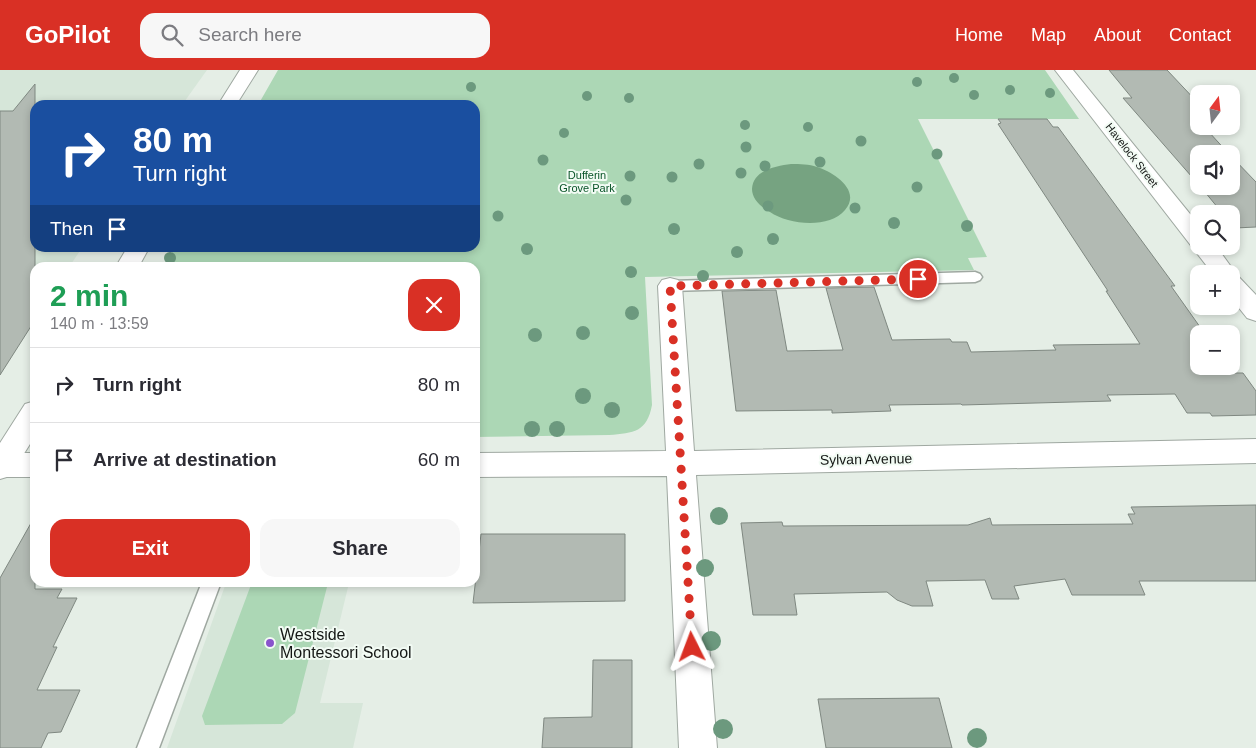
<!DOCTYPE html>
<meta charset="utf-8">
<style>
:root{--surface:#fff;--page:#f7f7f7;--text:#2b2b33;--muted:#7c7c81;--line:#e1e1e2;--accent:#d93025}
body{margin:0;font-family:Arial,sans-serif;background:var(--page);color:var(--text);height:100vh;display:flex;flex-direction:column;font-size:19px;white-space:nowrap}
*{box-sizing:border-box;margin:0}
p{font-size:16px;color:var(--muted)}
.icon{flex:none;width:28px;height:28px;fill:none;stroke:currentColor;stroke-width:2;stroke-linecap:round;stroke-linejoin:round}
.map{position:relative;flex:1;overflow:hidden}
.details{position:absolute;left:30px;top:192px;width:450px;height:325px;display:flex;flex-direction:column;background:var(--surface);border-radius:15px;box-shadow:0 2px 8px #0003}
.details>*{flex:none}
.guide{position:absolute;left:30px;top:30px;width:450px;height:152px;border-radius:15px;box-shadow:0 2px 8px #0003;background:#1a4fa0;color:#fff;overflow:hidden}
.needle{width:32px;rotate:15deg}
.controls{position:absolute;left:1190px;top:15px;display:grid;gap:10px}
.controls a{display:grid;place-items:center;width:50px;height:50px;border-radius:10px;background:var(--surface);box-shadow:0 2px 8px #0003;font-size:25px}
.pin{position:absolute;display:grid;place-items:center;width:42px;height:42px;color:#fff;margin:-21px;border:2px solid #fff;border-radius:50%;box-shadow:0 1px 5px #0007}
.me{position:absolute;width:55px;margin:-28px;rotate:357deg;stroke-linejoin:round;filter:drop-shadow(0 0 4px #0008)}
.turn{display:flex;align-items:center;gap:18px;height:105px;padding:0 20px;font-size:22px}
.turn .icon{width:65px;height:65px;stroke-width:2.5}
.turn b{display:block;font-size:35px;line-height:42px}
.then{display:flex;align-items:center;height:48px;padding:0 20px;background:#0003;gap:10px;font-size:19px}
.round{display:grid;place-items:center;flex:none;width:52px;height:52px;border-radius:15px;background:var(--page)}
.head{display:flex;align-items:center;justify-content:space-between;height:85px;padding:0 20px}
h1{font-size:30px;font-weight:700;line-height:38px;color:#1e9e55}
.cta{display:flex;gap:10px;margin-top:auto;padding:10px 20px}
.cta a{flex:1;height:58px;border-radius:15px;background:var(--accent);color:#fff;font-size:20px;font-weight:700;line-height:58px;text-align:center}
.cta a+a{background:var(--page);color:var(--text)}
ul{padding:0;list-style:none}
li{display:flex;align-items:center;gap:15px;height:75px;padding:0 20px;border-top:1px solid var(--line)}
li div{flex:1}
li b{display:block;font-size:19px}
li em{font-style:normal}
header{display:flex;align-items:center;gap:30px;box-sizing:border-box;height:70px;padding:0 25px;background:var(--accent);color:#fff}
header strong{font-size:24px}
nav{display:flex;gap:28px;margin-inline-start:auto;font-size:18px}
.search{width:350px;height:45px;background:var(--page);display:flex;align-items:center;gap:12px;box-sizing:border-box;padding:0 18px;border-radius:15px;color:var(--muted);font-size:19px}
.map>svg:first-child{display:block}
</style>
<header>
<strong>GoPilot</strong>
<div class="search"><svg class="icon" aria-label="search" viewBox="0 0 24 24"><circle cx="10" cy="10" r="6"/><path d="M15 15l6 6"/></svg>Search here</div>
<nav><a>Home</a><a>Map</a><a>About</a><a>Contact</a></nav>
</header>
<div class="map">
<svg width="1256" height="678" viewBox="0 0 1256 678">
<rect width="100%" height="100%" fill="#e5eee6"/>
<!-- built -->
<path fill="#d6e6d9" d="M0 0H207L182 35H35V178H82L69 197 35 198V250L0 305Z
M226 513H349L320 633H363L353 678H167Z"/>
<!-- green -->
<path fill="#acd7b5" d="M278 0H1045L1079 49H918L987 187 968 188 974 200 645 207 652 335C647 362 634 363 609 365L475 367V198H164L174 178H475V35H258Z
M252 512 328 513 295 643 282 654 205 655 202 646Z"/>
<!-- water -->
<path fill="#76a381" d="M791 94C800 94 809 94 817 97 833 102 862 120 845 140 829 159 789 155 770 142 761 137 752 129 752 119 753 100 776 96 791 94Z"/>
<!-- building -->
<path fill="#b2bab3" stroke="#7f8881" d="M1109 0H1167L1199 34V56H1220L1224 61H1208L1229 84H1199V115L1123 28H1132Z
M35 14V250L0 305V41H13Z
M998 49H1047L1053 57H1058L1175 216H1171L1205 264H1199V296H1229L1234 303H1243L1256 321V345L1212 346 1210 343H1187L1175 324 1107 325 1111 331 962 335 961 334 889 335 891 341 832 343V340L736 341 722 221 776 220 787 281 843 280 826 218 874 217 892 270 950 269 952 272H967L971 282 1056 280 1053 275 1140 274 1106 221H1108L998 54 1001 53Z
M1231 86 1256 112V157L1235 158 1231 154V144H1223L1200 116H1231Z
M1256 435V511H1139L1145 525H1072L1065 509 1014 516 1019 529H992L985 510 926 511 933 536H912L897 530 887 522 794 524 797 545H753L741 453 782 452 783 456 968 455 990 448 992 455 1133 454 1128 444H1135L1131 437Z
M35 446V519H62L57 528H77L53 577H57L37 620H80L61 662 48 663 41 678H0V508Z
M481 464H625V531L473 533Z
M593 590H632V678H542L544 648 592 647Z
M939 628 952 678H826L818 629Z"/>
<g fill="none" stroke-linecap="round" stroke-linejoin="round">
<!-- service casing -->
<g stroke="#9fa8a1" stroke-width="3">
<path id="service" d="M975 202 980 204 982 207 980 210 975 212 670 221 665 219 663 216 665 213 670 211Z
M202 512H221L159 678H137Z"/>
</g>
<!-- minor casing -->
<g stroke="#9fa8a1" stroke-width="2">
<path id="minor" d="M1055 0H1073L1199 155V176H1216L1237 205 1256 225V251L1247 248 1231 228V204H1213Z
M670 208 678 210 682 216 694 381 1256 369V393L696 405 717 678H679L667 406 475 407V383L666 381 658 216 662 210Z
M0 383H35V407H0Z"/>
</g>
<!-- secondary casing -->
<g stroke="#9fa8a1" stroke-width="2">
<path id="secondary" d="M240 0H258L236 35H218Z
M127 178H149L138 198H115Z
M35 331V366L10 406 0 409V373L25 334Z"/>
</g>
<!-- service -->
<use href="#service" fill="#fff" fill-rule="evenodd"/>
<!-- minor -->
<use href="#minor" fill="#fff" fill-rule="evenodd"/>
<!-- secondary -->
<use href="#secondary" fill="#fff" fill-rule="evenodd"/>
</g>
<!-- trees -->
<g fill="#6c997e">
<circle cx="954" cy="8" r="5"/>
<circle cx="917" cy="12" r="5"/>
<circle cx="471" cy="17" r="5"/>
<circle cx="1010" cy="20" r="5"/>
<circle cx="1050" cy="23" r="5"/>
<circle cx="974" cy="25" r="5"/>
<circle cx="587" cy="26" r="5"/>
<circle cx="629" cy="28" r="5"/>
<circle cx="745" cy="55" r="5"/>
<circle cx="808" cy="57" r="5"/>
<circle cx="564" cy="63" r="5"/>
<circle cx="861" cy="71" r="5.5"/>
<circle cx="746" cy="77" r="5.5"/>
<circle cx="937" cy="84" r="5.5"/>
<circle cx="543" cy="90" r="5.5"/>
<circle cx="820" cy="92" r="5.5"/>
<circle cx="699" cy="94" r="5.5"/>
<circle cx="765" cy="96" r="5.5"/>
<circle cx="741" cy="103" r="5.5"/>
<circle cx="630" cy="106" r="5.5"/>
<circle cx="672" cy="107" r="5.5"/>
<circle cx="917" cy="117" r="5.5"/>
<circle cx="626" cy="130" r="5.5"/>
<circle cx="768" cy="136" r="5.5"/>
<circle cx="855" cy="138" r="5.5"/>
<circle cx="498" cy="146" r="5.5"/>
<circle cx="894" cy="153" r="6"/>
<circle cx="967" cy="156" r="6"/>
<circle cx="674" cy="159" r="6"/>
<circle cx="773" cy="169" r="6"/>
<circle cx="527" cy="179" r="6"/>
<circle cx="737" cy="182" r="6"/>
<circle cx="170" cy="188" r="6"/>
<circle cx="631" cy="202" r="6"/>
<circle cx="703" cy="206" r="6"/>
<circle cx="632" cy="243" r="7"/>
<circle cx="583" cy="263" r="7"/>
<circle cx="535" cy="265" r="7"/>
<circle cx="583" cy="326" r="8"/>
<circle cx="612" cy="340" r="8"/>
<circle cx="532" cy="359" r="8"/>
<circle cx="557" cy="359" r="8"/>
<circle cx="719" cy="446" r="9"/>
<circle cx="705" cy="498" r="9"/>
<circle cx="711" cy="571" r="10"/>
<circle cx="723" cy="659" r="10"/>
<circle cx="977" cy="668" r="10"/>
</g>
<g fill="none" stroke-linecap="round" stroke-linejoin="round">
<!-- route -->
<path stroke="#d93025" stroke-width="9" stroke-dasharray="0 16.2" d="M692 577 670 216 918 209"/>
</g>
<!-- markers -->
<circle fill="#8954cc" stroke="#f2fbf4" stroke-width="2" cx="270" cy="573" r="5"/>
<g text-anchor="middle" stroke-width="4" stroke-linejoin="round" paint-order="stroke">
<!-- far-street labels -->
<g font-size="11" fill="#141715" stroke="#f2fbf4">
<text transform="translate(1132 85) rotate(52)" y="4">Havelock Street</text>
</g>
<!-- far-park labels -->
<g font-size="11" fill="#095428" stroke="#f2fbf4">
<text x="587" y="109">Dufferin<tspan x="587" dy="13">Grove Park</tspan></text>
</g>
<!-- street labels -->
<g font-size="14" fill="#141715" stroke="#f2fbf4">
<text transform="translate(866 389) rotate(-1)" y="5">Sylvan Avenue</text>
</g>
<!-- near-poi labels -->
<g font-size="16" fill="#141715" stroke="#f2fbf4" text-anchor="start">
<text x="280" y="570">Westside<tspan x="280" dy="18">Montessori School</tspan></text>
</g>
</g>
</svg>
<div class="controls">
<a><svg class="needle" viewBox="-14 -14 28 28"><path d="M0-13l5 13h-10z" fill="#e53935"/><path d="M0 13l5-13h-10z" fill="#7c7c81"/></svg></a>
<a><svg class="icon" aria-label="sound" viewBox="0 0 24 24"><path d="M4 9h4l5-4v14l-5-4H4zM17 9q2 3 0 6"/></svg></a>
<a><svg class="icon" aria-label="search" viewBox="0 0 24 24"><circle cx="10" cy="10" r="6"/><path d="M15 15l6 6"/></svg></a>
<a>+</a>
<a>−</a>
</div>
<div class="pin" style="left:918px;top:209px;background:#d93025"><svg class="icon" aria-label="arrive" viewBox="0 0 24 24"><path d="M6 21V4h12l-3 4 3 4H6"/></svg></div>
<svg class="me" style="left:692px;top:577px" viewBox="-20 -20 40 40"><path d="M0-17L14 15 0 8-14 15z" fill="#d93025" stroke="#fff" stroke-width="4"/></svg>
<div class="guide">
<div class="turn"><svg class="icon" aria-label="right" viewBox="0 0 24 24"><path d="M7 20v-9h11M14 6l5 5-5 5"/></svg><div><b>80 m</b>Turn right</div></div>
<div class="then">Then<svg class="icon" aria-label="arrive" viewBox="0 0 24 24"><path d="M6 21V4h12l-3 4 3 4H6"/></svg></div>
</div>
<section class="details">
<div class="head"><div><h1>2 min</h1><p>140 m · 13:59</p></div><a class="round" style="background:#d93025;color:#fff"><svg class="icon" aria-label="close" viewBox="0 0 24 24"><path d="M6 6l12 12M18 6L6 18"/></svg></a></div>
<ul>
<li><svg class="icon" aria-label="right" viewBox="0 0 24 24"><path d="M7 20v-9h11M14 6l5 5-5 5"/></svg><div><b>Turn right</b></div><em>80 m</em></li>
<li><svg class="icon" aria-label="arrive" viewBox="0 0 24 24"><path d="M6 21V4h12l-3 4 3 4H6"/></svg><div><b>Arrive at destination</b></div><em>60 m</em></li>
</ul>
<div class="cta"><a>Exit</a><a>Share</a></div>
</section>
</div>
